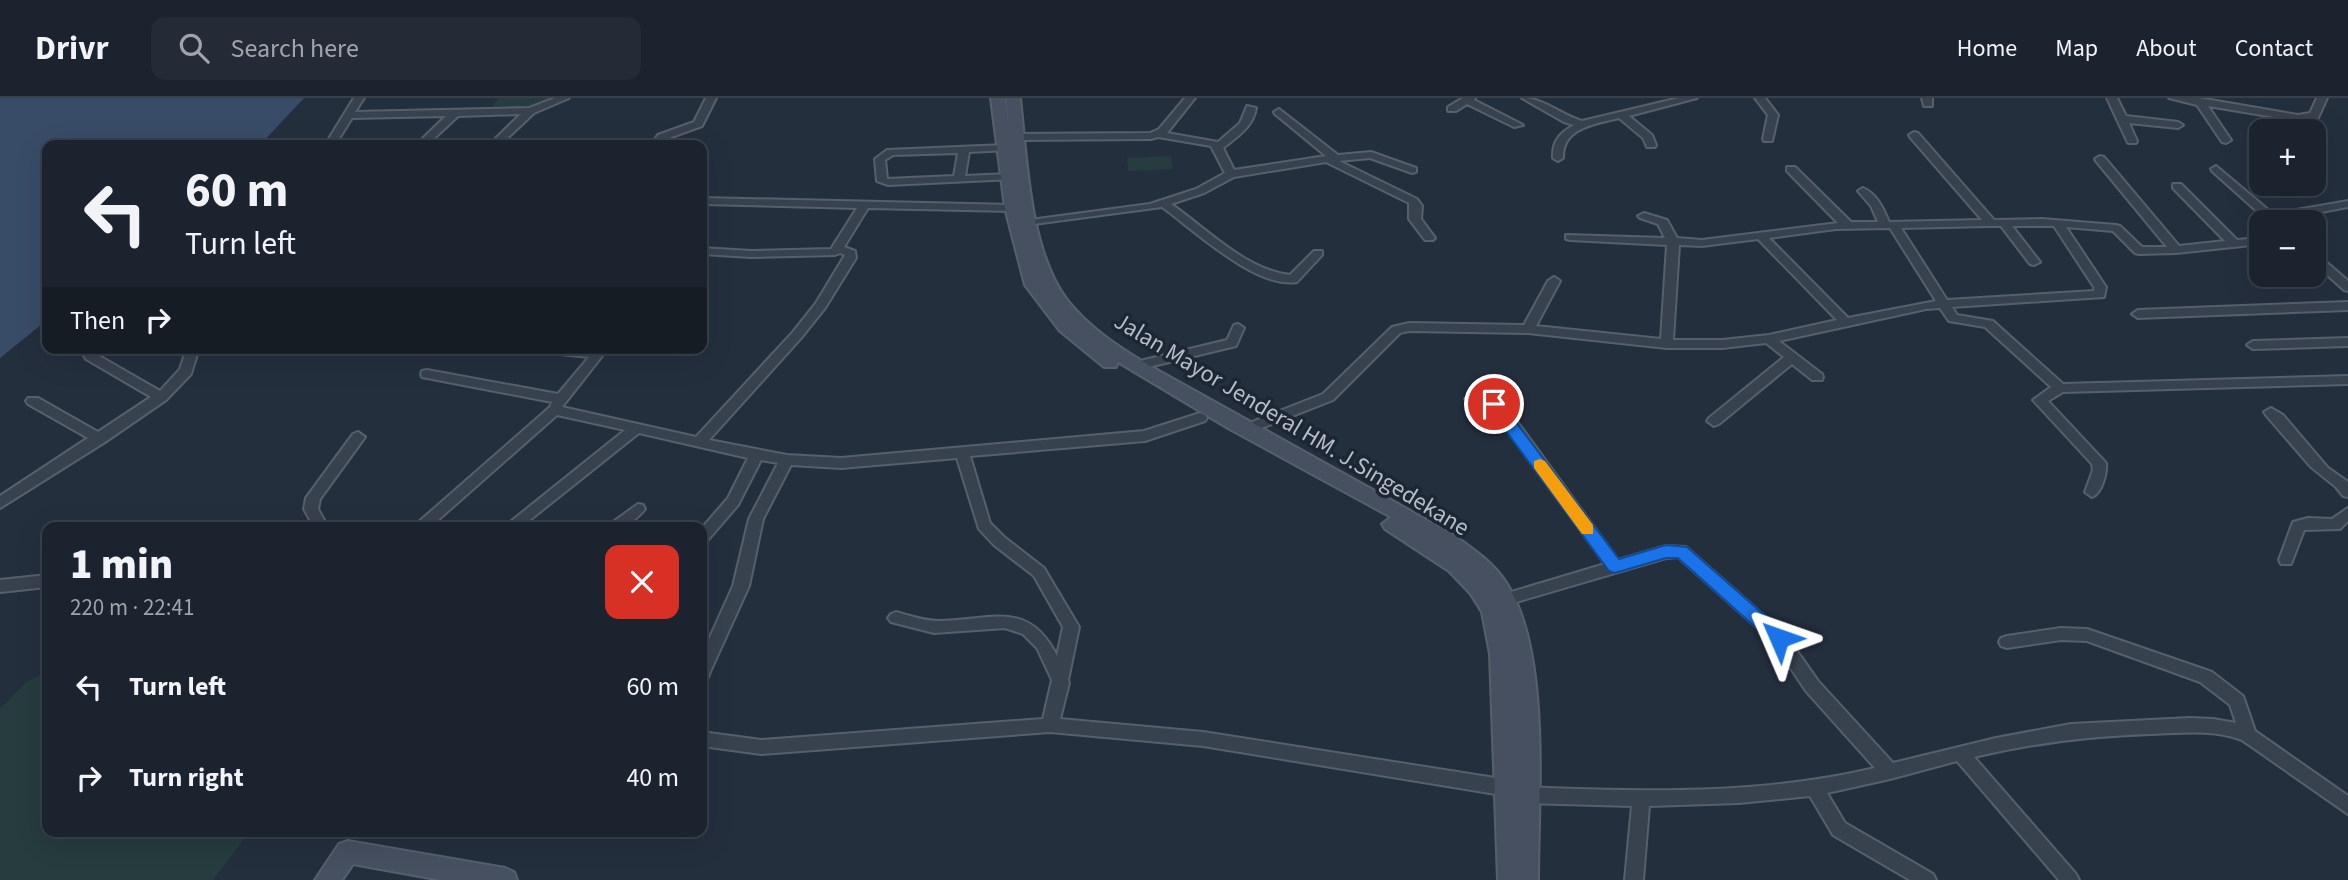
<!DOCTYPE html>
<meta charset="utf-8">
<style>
:root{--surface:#1b232e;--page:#242b36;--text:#f1f3f6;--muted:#a0a4aa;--line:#39404a}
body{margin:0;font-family:"Source Sans 3",sans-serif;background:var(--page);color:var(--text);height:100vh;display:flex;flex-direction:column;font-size:26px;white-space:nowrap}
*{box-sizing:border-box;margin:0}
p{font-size:23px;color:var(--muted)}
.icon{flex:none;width:38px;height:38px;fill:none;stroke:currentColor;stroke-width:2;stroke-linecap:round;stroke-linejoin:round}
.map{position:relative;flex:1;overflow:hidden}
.side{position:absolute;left:42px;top:424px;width:665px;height:315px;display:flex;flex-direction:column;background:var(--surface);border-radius:14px;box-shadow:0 7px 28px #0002,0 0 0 2px var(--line)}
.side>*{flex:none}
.hud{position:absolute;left:42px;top:42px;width:665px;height:214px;border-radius:14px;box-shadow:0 7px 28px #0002,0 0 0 2px var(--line);background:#1b232e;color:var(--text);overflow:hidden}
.buttons{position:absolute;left:2249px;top:21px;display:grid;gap:14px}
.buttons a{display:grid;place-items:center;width:77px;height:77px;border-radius:14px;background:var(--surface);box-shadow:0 7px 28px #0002,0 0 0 2px var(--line);font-size:35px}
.pin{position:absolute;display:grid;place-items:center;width:60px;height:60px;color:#fff;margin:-30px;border:4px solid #fff;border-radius:50%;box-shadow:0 2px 7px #0007}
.me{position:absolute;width:77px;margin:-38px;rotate:313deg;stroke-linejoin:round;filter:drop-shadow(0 0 5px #0008)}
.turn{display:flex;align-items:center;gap:24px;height:147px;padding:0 28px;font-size:32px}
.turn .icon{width:91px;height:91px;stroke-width:2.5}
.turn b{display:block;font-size:49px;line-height:60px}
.then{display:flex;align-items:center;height:66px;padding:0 28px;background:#0003;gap:14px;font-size:26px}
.round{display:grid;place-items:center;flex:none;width:74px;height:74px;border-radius:14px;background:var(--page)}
.overview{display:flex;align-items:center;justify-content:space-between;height:119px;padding:0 28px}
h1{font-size:42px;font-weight:800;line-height:52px}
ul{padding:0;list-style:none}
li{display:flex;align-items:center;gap:21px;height:91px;padding:0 28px}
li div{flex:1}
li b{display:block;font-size:26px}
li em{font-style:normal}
header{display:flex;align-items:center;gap:42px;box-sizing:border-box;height:98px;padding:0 35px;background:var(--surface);border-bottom:2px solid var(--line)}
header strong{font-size:33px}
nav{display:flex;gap:38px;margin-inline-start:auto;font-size:24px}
.search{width:490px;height:63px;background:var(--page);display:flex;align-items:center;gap:18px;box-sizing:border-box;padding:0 24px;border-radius:14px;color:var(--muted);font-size:26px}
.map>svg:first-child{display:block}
</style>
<header>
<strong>Drivr</strong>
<div class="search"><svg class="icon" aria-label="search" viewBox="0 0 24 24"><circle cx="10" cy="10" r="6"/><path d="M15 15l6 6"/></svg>Search here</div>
<nav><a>Home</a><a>Map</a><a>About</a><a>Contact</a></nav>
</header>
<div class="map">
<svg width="2348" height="782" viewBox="0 0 2348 782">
<rect width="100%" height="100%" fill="#242f3e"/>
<!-- green -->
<path fill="#263c3f" d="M498 0H552L532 9 490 12Z
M1171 58 1173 71 1128 73 1127 60Z
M47 573V733H250L213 782H0V611L26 584Z"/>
<!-- water -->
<path fill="#394c67" d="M0 0H304L260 47H47V222L0 260Z"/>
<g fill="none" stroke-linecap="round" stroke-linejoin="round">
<!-- street casing -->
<g stroke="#565f6c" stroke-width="4">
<path id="street" d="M354 0H364L355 14 529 10 555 0H569L534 15 500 47H489L521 16 458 18 427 47H416L446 18 352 20 335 47H325Z
M706 0H716L702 28 666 41 661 47H651L658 37 694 24Z
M1185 0H1195L1167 35 1218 44 1240 25 1247 8 1256 10C1253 29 1237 39 1223 50L1234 72 1326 58 1275 16 1274 14 1279 11 1338 57 1371 54 1416 70V74L1412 75 1370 60 1339 63 1417 101 1422 108 1421 121 1435 140 1433 142H1425L1409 121V105L1326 64 1234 79 1204 95 1171 106C1207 131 1246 172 1290 177L1314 153H1322V157L1297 184C1256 191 1194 132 1162 109L1026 127 1024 125 1030 122 1150 106 1196 91 1225 75 1211 48 1158 39 1151 41 1017 42 1012 39 1017 36 1150 35 1159 31Z
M1463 0H1475L1474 2 1523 27 1514 29 1467 6 1456 13H1448V9Z
M1522 0C1544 0 1561 17 1582 23L1679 0H1697L1629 18 1652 37 1656 47 1655 49H1647L1643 40 1619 20C1596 26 1562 29 1563 60L1558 63 1553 60C1552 43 1560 35 1574 27L1564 24Z
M1755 0H1765L1778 17 1772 43H1764L1763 41 1768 17Z
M1922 0H1932V8H1924Z
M2107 0H2117L2126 18 2178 24 2183 27 2178 30 2129 25 2137 43 2136 45H2128Z
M2169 0H2199L2298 17 2310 15 2317 0H2327L2318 20 2298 23 2208 8 2231 42 2226 45 2222 44 2197 7Z
M1914 34 1918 35 1994 122 2042 121 2116 127 2120 128 2142 149H2167L2096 63 2095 61 2100 58 2104 59 2179 148 2225 143 2173 90V86H2181L2237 142 2261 140V146L2176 155 2139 156 2135 155 2113 133 2066 129 2106 189 2104 199 1952 209 1957 217 1993 223 2063 286 2348 278V286L2063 294 2048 303 2106 365C2107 375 2102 395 2092 399L2085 394 2093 372 2092 366 2033 302 2051 289 1985 229 1949 223 1940 210 1926 211 1779 243 1822 276 1823 279 1822 282H1812L1792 266 1719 326 1714 328 1707 323 1709 320 1784 259 1766 245 1722 250H1667L1528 235 1409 233 1400 235 1333 302 1249 335H1239L1237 332 1239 329 1323 296 1392 229 1409 225 1524 227 1548 183 1554 179 1560 183 1536 228 1661 241 1667 147 1570 142 1566 141V137L1665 140 1658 126 1640 120 1638 118 1644 115 1667 122 1677 140 1702 142 1838 125 1787 73V69H1795L1851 124H1878L1871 108 1858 93 1863 90C1877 96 1883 110 1889 124L1982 122 1910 39 1909 37ZM1988 128H2001L2030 166 2034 167 2040 164 2012 128H2054L2094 189V193L1947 202 1901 130ZM1890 130 1936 203 1848 220 1769 140 1836 131ZM1758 141 1837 222 1769 237 1722 242H1673L1679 147 1702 148Z
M1005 47 1010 50 1009 52 969 54 965 78 1009 76 1013 77V81L888 87 877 83 875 61 887 52ZM958 55 954 78 887 81 885 62 893 57Z
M2216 68 2273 116 2348 103V109L2279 122 2280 124H2269L2212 73 2211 71Z
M702 100 1013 107 1019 110 1013 113 868 110 844 149 855 153 856 160 825 210 801 240 709 342 787 357 841 360 1144 333 1200 315 1205 317 1207 320 1205 323 1145 343 970 358 990 425 1004 439 1044 470 1079 529 1068 582 1069 585 1060 621 1203 634 1508 682 1514 685 1517 690 1514 695 1508 698 1203 648 1050 634 761 656 702 648V634L761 642 1043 621 1052 582 1037 550 1023 536 1005 530 934 535 891 524 888 520 891 516 896 514C910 518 924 523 939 523 989 523 1028 500 1057 558L1063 529 1034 478 994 447 979 431 957 360 841 370 791 367 763 421 749 488 710 574 708 579 702 581V557L733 488 749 421 778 365 761 362 738 407 707 443 702 444V430L728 400 748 360 639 335 521 429H504L625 332 557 317 430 429H413L550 309 552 304 427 280 422 279 421 276 422 273 427 272 558 296 589 259 540 254 534 250 594 251 598 252 602 258 562 309 696 339 793 234 816 205 845 157 840 155 835 157 751 159 702 156V150L751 153 831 151 857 110 702 106Z
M2314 156 2318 157 2348 183V193L2344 192 2314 165Z
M2348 204V212L2138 220 2132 216 2138 212Z
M1238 226 1244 230 1236 248 1136 272 1130 268 1136 264 1227 242 1234 227Z
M2348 240V248L2253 251 2247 247 2253 243Z
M187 250H199L191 276 166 302 105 344 0 410V398L88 340 28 306 26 303 28 300H38L98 334 151 299 86 261 84 258 86 255H94L160 293 180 271Z
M1472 297 1505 307 1618 462 1666 448 1686 449 1785 536 1818 583 1893 665 1996 640 2071 626 2190 620 2213 621 2236 625 2230 607 2200 584 2087 543 2061 542 2007 550 2001 548 1999 544 2001 540 2007 538 2061 530 2087 531 2212 574 2243 598 2255 633 2348 698V716L2242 642C2212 631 2182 635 2151 636 2090 638 2033 645 1974 659L2076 776 2079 782H2059L1957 663 1890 681 1827 695 1845 725 1933 776 1936 782H1910L1833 737 1810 698 1739 705 1649 708 1643 782H1625L1632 708 1525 705 1519 702 1516 697 1519 692 1525 689C1642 694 1761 697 1875 670L1806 593 1773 544 1678 459 1666 460 1506 507 1501 505 1498 501 1501 497 1605 466 1495 313 1467 304 1465 301Z
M2271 310 2283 317 2328 370 2348 384V399L2343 398 2336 389 2311 369 2266 317 2264 314Z
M358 334 365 339 320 401 318 411 328 429H314L304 411 306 400 353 336Z
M638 406 643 407 645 411C634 425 623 429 606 429Z
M2348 410V423L2340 431 2304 432 2291 466H2281L2279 462 2293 424 2308 420 2332 421Z
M47 477V489L0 494V482Z"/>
</g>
<!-- secondary casing -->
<g stroke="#565f6c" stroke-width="4">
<path id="secondary" d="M991 0H1005L1009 31 1006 0H1020C1027 62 1029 151 1067 202 1089 230 1120 250 1150 268L1452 436C1472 450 1494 465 1507 486 1551 557 1538 699 1538 782H1498L1490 556 1482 514 1470 495 1449 473 1385 431 1382 426 1391 419 1228 330 1118 264 1116 269H1104L1060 233 1025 187 1005 110Z
M348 743 505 770 514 774 517 782H441L353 766 342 782H315L339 746Z"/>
</g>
<!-- street -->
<use href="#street" fill="#38414e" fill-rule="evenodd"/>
<!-- secondary -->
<use href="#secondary" fill="#465061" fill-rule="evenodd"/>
</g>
<!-- route -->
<path fill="#1a73e8" stroke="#114b97" stroke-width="2" d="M1494 301 1500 303 1619 461 1666 447 1687 449 1785 535 1788 540 1785 545H1773L1678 460H1666L1615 475 1609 473 1489 310V303Z"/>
<!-- slow -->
<path fill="#f59e0b" d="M1540 361 1545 363 1593 427V436H1582L1534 370V363Z"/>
<g text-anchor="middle" stroke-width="7" stroke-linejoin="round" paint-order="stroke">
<!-- street labels -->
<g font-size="24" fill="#b4bcc9" stroke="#1d2633">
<text transform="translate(1292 326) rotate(31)" y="8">Jalan Mayor Jenderal HM. J.Singedekane</text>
</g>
</g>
</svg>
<div class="buttons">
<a>+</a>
<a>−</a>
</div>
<div class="pin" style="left:1494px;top:306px;background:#d93025"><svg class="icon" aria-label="arrive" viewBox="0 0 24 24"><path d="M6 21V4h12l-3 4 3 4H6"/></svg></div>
<svg class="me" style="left:1779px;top:540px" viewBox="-20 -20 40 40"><path d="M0-17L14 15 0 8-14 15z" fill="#1a73e8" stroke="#fff" stroke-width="4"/></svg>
<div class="hud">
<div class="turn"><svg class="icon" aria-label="left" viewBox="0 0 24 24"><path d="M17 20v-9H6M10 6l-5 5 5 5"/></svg><div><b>60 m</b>Turn left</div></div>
<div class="then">Then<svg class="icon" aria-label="right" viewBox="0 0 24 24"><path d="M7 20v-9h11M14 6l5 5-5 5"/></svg></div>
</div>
<section class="side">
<div class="overview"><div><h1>1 min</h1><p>220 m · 22:41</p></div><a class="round" style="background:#d93025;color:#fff"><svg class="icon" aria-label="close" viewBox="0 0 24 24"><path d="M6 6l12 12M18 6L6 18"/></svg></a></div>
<ul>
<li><svg class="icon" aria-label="left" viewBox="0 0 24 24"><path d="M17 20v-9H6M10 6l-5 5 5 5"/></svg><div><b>Turn left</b></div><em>60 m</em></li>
<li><svg class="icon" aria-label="right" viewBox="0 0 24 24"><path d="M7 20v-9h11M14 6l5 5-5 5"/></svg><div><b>Turn right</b></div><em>40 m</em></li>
</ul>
</section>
</div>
